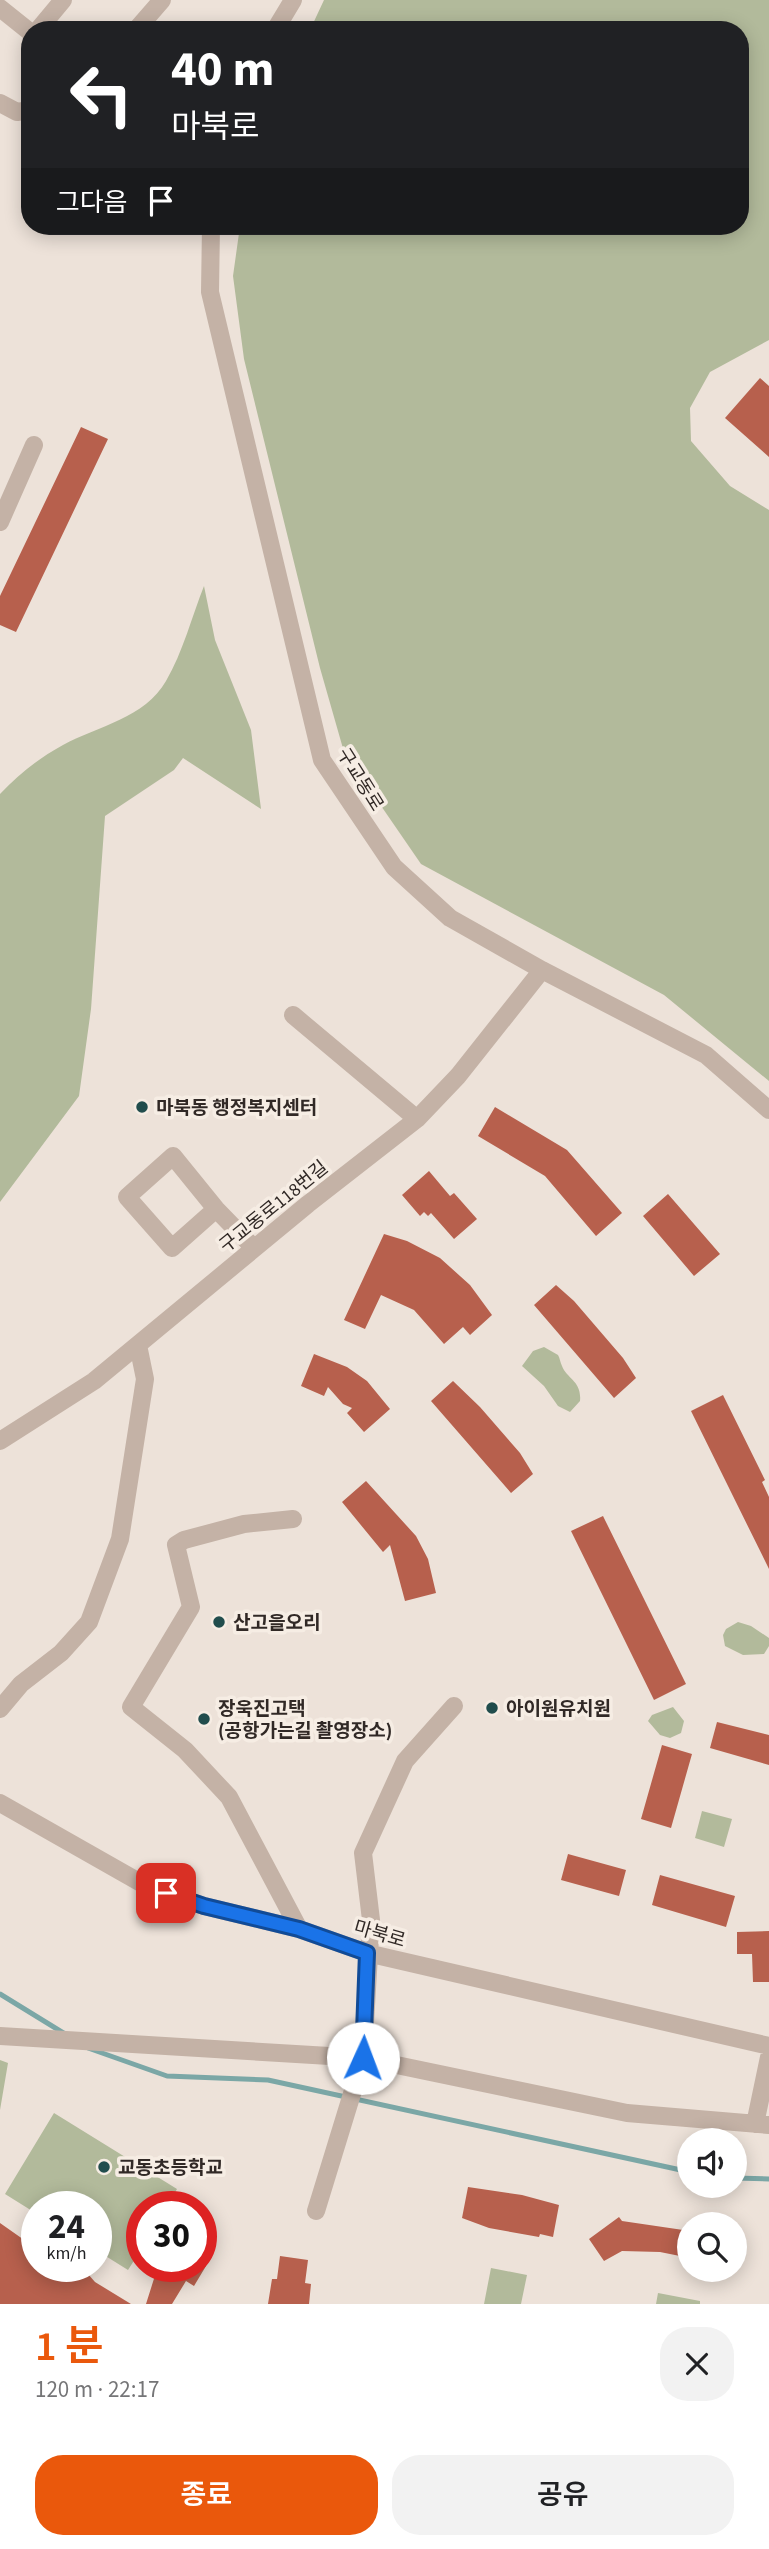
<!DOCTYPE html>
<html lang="ko">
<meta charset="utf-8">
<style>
:root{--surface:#fff;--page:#f2f2f2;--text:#202124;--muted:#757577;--accent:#ea580c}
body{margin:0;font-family:"Source Sans 3","Noto Sans KR",sans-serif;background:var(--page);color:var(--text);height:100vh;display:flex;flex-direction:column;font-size:26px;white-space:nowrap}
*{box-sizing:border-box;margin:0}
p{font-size:23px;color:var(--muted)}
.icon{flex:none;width:38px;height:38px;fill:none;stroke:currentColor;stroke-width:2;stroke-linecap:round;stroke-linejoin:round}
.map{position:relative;height:2304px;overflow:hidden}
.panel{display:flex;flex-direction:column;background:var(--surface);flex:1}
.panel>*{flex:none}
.top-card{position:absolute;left:21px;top:21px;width:728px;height:214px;border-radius:28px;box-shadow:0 4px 18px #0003;background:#202124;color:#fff;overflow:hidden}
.fabs{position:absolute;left:677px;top:2128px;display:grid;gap:14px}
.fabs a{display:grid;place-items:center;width:70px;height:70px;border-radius:50%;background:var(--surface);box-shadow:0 4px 18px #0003;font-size:35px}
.speed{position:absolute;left:21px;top:2191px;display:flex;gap:14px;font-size:35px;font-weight:700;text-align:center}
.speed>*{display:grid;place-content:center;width:91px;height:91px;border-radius:50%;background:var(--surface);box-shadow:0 4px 18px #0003;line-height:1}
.speed small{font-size:18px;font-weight:400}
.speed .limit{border:10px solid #d22;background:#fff;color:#111}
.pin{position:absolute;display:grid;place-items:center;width:60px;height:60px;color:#fff;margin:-30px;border-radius:14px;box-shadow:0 4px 10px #0006}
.me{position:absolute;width:77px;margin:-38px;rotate:2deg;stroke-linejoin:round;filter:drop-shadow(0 0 5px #0008)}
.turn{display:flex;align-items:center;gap:24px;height:147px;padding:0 35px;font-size:32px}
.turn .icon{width:91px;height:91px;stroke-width:2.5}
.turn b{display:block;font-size:49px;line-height:60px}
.then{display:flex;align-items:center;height:66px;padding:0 35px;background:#0003;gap:14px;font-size:26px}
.round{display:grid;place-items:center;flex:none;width:74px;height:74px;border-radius:28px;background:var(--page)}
.headline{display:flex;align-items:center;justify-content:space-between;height:119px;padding:0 35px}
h1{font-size:42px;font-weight:600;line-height:52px;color:var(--accent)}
.action{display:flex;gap:14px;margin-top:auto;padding:14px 35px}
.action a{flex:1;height:80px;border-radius:28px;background:var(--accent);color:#fff;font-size:28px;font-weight:600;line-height:80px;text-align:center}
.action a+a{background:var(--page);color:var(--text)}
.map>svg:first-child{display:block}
</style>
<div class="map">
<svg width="769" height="2304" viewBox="0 0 769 2304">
<rect width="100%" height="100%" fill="#ede2d9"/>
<!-- green -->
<path fill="#b2ba9b" d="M324 0H769V340L710 372 690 408 691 441 730 486 769 510V1081L664 995 421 864 344 752 320 668 244 359 233 276 240 226H740V30H310Z
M204 586 215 640 251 730 261 809 183 758 174 770 105 816 91 1009 79 1096 0 1202V794C19 774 39 758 63 745 98 726 145 718 166 681 183 652 192 616 204 586Z
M544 1347 558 1355C560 1358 560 1362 562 1366 567 1379 582 1381 580 1401L570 1412 558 1406 544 1386 522 1366 533 1351Z
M738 1622 751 1626 769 1638V1646L764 1654 743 1655 725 1646 723 1635 726 1629Z
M673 1707 684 1721 681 1733 670 1738 660 1735 648 1721 652 1715Z
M702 1811 732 1819 724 1847 695 1838Z
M0 2060 8 2063 0 2110Z
M54 2113 177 2189 167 2207H142V2248L128 2270 96 2250V2207H37V2214L5 2194Z
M491 2268 527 2275 521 2304H484Z
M658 2293 700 2301V2304H656Z"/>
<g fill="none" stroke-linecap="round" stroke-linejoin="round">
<!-- stream -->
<path stroke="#7ba7a6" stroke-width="5" d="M0 1994 65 2034
M88 2048 167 2076 268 2080 690 2172
M735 2178 769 2179"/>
</g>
<!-- building -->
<path fill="#b7604d" d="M760 378 769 386V457L725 418Z
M81 427 108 439 16 632 0 625V596Z
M495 1107 567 1150 622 1213 596 1236 545 1176 478 1136Z
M429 1171 450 1196 454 1193 477 1219 454 1239 431 1213 428 1216 424 1212 420 1216 402 1195Z
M668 1194 720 1254 694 1276 643 1216Z
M384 1234 407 1241 440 1258 470 1285 492 1315 470 1335 463 1327 444 1344 414 1310 381 1295 365 1329 344 1320Z
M556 1285 574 1301 623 1358 636 1378 614 1398 534 1305Z
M314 1354 347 1367 367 1381 390 1409 364 1432 347 1413 352 1408 343 1404 328 1387 324 1396 301 1386Z
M453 1381 480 1407 520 1453 533 1474 511 1493 431 1401Z
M723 1395 765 1480 762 1482 769 1497V1569L691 1411Z
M366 1481 416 1536 428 1559 436 1593 405 1601 390 1545 383 1552 342 1502Z
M603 1516 686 1684 654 1700 571 1531Z
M717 1722 769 1735V1765L710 1748Z
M662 1745 692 1754 671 1828 641 1819Z
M568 1854 626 1870 619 1896 561 1880Z
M660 1875 735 1896 726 1927 652 1905Z
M769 1931V1982H753L752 1954H737V1932Z
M468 2187 522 2195 559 2205 553 2237 540 2234 539 2237 489 2228 462 2218Z
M619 2217 622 2221 690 2231V2258L660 2252 622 2251 604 2261 589 2239Z
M0 2223 37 2249V2266H81L95 2282 131 2304H0Z
M280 2256 308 2260 305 2283 311 2284 309 2304H268L272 2279H277Z
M158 2266H206L194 2286 186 2281 172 2304H146Z"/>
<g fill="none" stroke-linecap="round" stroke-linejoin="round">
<!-- minor -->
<path stroke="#c4b2a6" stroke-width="18" d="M0 8 30 32
M38 30 63 0
M136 30 162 0
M275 30 293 0
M0 103 17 112 30 110
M211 226 210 292 322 760 394 867 450 918 542 970 706 1055 769 1110
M0 522 34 445
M293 1015 417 1119
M216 1209 172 1248 127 1197 173 1156 216 1209 254 1248
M0 1441 94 1381 308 1204 417 1119 458 1076 542 970
M293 1519 244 1524 184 1540 176 1545 191 1607 131 1707 185 1750 229 1797 299 1929
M0 1709 21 1684 61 1653 89 1622 120 1539 145 1379 138 1345
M0 1803 148 1887 204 1906 299 1929 367 1953 769 2046
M0 2036 363 2058 627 2113 769 2125
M755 2124 769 2057
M316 2211 363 2058 371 1920 363 1853 405 1761 454 1706"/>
</g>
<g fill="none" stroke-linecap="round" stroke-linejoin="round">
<!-- route casing -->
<g stroke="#114b97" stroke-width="18">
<path id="route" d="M166 1893 204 1906 299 1929 367 1953 363 2058"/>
</g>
<!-- route -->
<use href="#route" stroke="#1a73e8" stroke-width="12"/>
</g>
<!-- markers -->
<g fill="#214d4d" stroke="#f6ede4" stroke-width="2.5">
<circle cx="142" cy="1107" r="7"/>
<circle cx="219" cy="1622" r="7"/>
<circle cx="492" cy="1708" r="7"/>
<circle cx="204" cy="1719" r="7"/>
<circle cx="104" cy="2167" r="7"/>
</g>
<g text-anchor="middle" stroke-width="7" stroke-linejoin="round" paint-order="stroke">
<!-- street labels -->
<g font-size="19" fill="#312926" stroke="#f6ede4">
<text transform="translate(361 779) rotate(58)" y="7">구교동로</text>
<text transform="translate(273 1206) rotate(-39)" y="7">구교동로118번길</text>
<text transform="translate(380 1933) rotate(16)" y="7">마북로</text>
</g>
<!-- poi labels -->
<g font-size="19" font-weight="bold" fill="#312926" stroke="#f6ede4" text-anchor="start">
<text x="156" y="1114">마북동 행정복지센터</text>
<text x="233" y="1629">산고을오리</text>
<text x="218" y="1715">장욱진고택<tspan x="218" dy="22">(공항가는길 촬영장소)</tspan></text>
<text x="506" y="1715">아이원유치원</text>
<text x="118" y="2174">교동초등학교</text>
</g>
</g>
</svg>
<div class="fabs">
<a><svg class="icon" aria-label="sound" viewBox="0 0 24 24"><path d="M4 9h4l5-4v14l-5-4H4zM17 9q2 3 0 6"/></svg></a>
<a><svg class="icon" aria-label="search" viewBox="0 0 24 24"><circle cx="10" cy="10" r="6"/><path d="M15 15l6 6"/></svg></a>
</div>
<div class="speed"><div>24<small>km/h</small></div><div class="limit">30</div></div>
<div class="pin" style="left:166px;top:1893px;background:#d93025"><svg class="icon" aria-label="arrive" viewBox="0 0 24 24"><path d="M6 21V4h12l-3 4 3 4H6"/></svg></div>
<svg class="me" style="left:363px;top:2058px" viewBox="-20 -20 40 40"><circle r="19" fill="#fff"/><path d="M0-13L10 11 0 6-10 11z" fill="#1a73e8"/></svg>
<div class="top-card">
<div class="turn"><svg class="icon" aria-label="left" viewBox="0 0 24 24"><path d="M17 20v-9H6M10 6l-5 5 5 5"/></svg><div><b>40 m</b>마북로</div></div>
<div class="then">그다음<svg class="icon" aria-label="arrive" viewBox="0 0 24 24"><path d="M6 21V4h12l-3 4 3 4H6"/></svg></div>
</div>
</div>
<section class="panel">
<div class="headline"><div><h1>1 분</h1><p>120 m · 22:17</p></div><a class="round"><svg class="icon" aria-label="close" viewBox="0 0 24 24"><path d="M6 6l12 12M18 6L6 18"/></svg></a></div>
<div class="action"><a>종료</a><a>공유</a></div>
</section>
